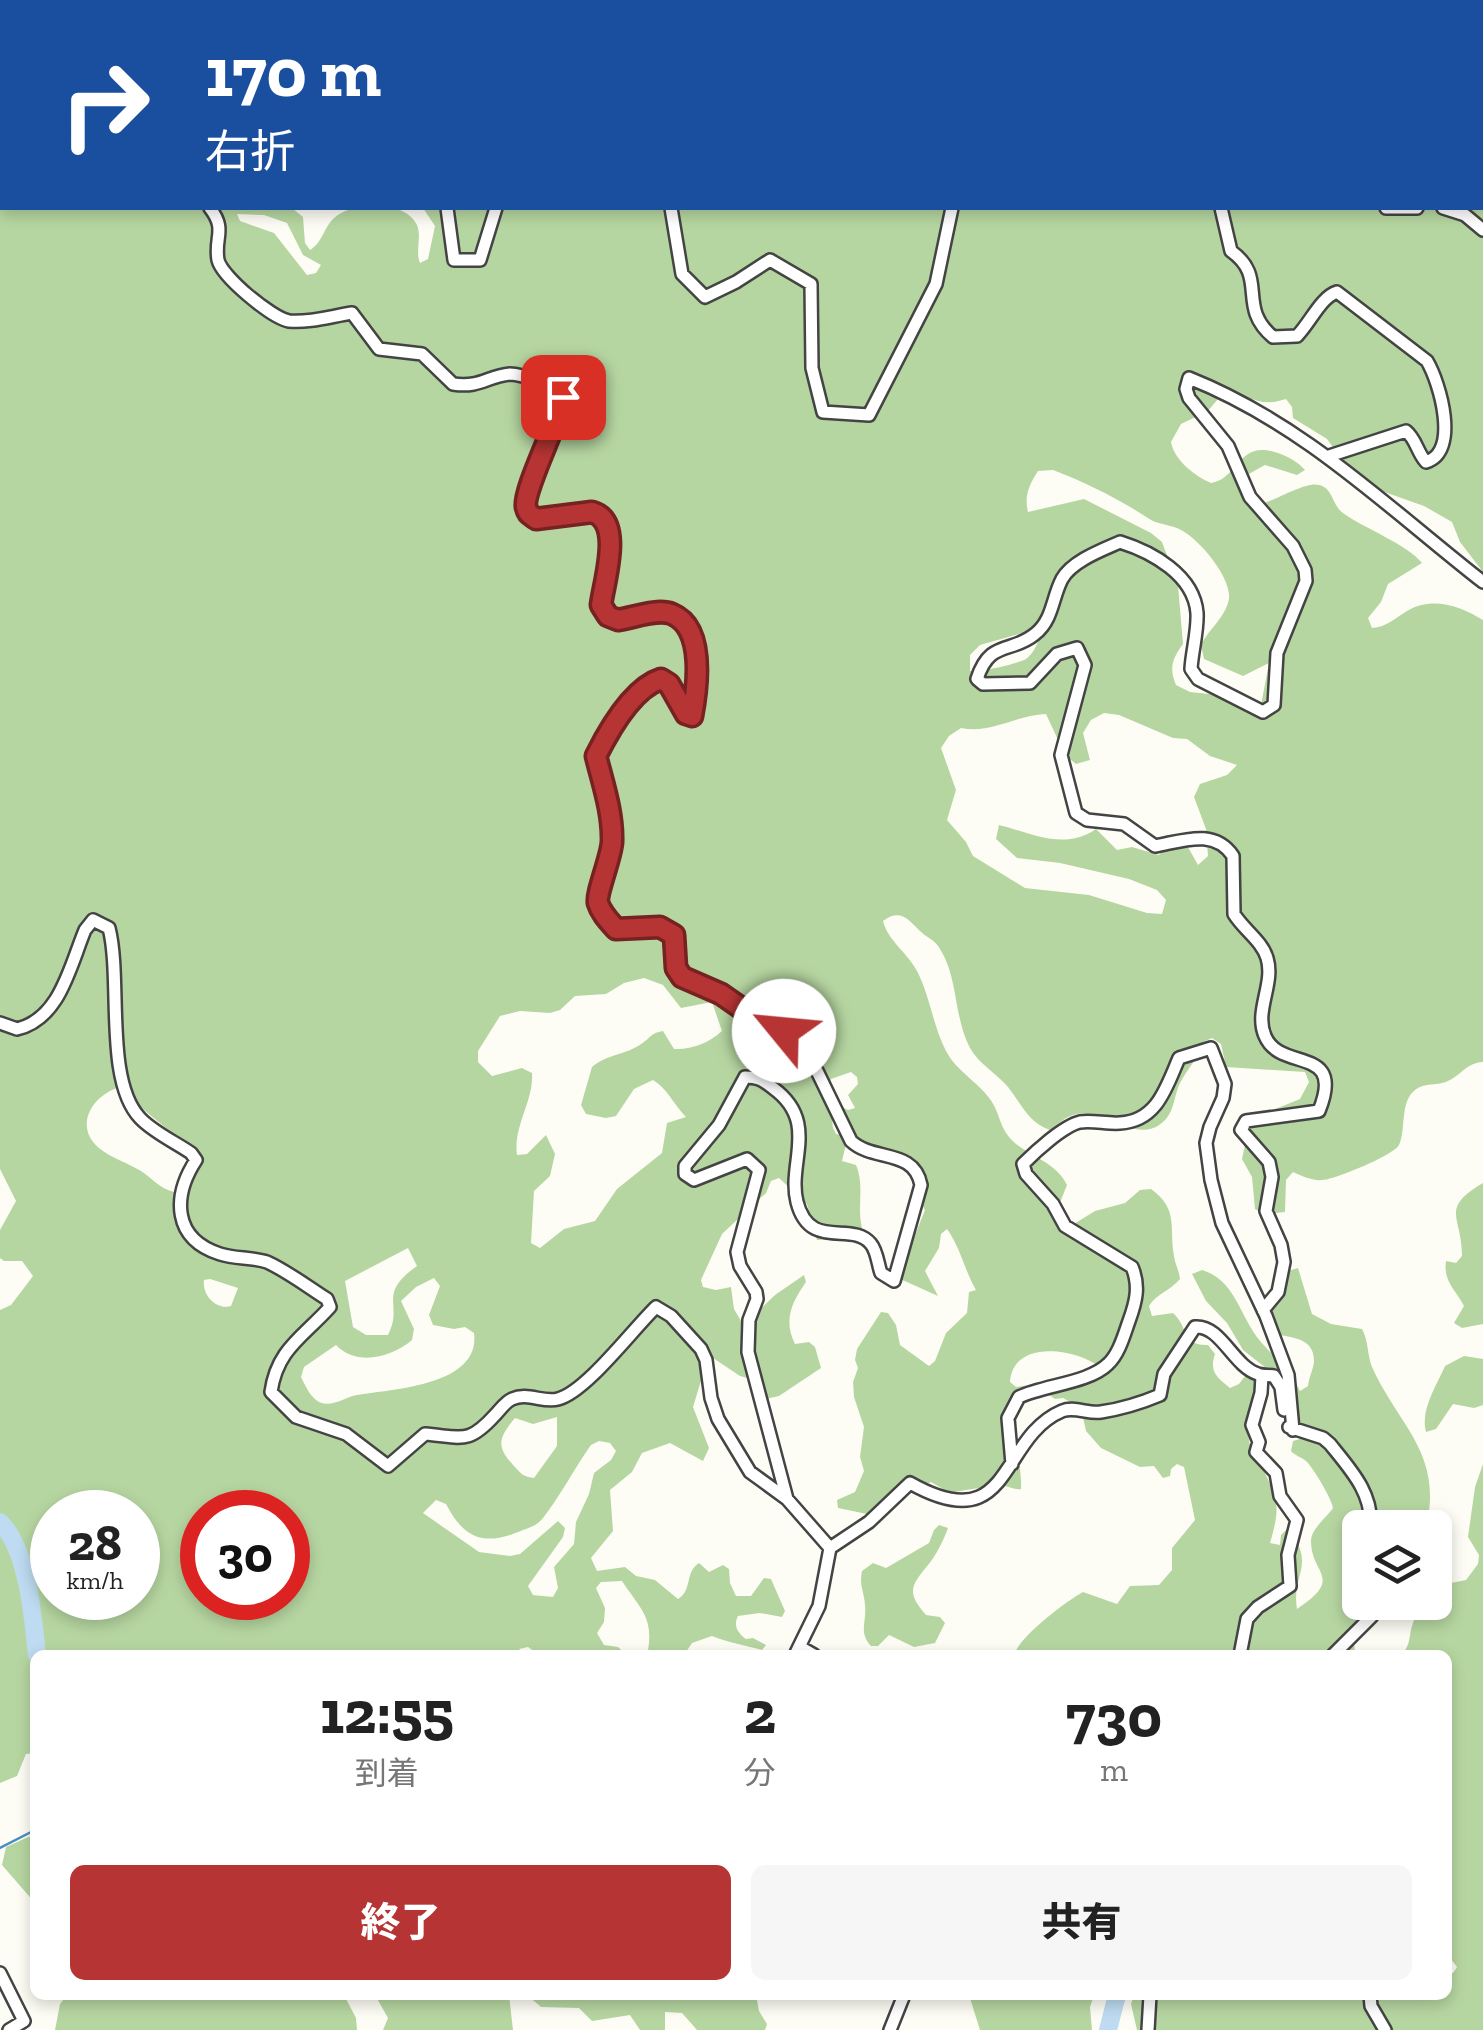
<!DOCTYPE html>
<html lang="ja">
<meta charset="utf-8">
<style>
:root{--surface:#fff;--page:#f6f6f6;--text:#222;--muted:#767676;--accent:#b63434}
body{margin:0;font-family:"Zilla Slab","Noto Sans JP",serif;background:var(--page);color:var(--text);height:100vh;display:flex;flex-direction:column;font-size:38px;white-space:nowrap}
*{box-sizing:border-box;margin:0}
p{font-size:32px;color:var(--muted)}
.icon{flex:none;width:55px;height:55px;fill:none;stroke:currentColor;stroke-width:2;stroke-linecap:round;stroke-linejoin:round}
.map{position:relative;flex:1;overflow:hidden}
.panel{position:absolute;left:30px;top:1650px;width:1422px;height:350px;display:flex;flex-direction:column;background:var(--surface);border-radius:15px;box-shadow:0 5px 15px #0003}
.panel>*{flex:none}
.banner{position:absolute;left:0px;top:0px;width:1485px;height:210px;box-shadow:0 5px 15px #0003;background:#1a4fa0;color:#fff;overflow:hidden}
.fabs{position:absolute;left:1342px;top:1510px;display:grid;gap:20px}
.fabs a{display:grid;place-items:center;width:110px;height:110px;border-radius:15px;background:var(--surface);box-shadow:0 5px 15px #0003;font-size:50px}
.speed{position:absolute;left:30px;top:1490px;display:flex;gap:20px;font-size:50px;font-weight:700;text-align:center}
.speed>*{display:grid;place-content:center;width:130px;height:130px;border-radius:50%;background:var(--surface);box-shadow:0 5px 15px #0003;line-height:1}
.speed small{font-size:25px;font-weight:400}
.speed .limit{border:15px solid #d22;background:#fff;color:#111}
.pin{position:absolute;display:grid;place-items:center;width:85px;height:85px;color:#fff;margin:-42px;border-radius:20px;box-shadow:0 5px 15px #0006}
.me{position:absolute;width:110px;margin:-55px;rotate:298deg;stroke-linejoin:round;filter:drop-shadow(0 0 8px #0008)}
.turn{display:flex;align-items:center;gap:35px;height:210px;padding:0 40px;font-size:45px}
.turn .icon{width:130px;height:130px;stroke-width:2.5}
.turn b{display:block;font-size:70px;line-height:85px}
.eta{display:flex;justify-content:space-evenly;align-items:center;height:170px;text-align:center}
.eta b{font-size:60px;font-weight:800;line-height:70px}
.action{display:flex;gap:20px;margin-top:auto;padding:20px 40px}
.action a{flex:1;height:115px;border-radius:15px;background:var(--accent);color:#fff;font-size:40px;font-weight:800;line-height:115px;text-align:center}
.action a+a{background:var(--page);color:var(--text)}
.map>svg:first-child{display:block}
</style>
<div class="map">
<svg width="1483" height="2030" viewBox="0 0 1483 2030">
<rect width="100%" height="100%" fill="#fefdf5"/>
<!-- forest -->
<path fill="#b6d6a1" fill-rule="evenodd" d="M0 0 923 2H2V208H292L303 217 305 243 310 250C323 242 323 229 333 219 351 200 406 200 417 225 422 237 415 251 420 263L428 259 435 226 423 208H1482V2H1103L1483 0V572L1460 542 1452 522 1424 506 1359 483 1327 439 1293 418 1292 407 1286 399C1259 408 1251 397 1227 388L1208 411 1181 424 1171 442C1174 460 1195 476 1211 483 1239 479 1237 439 1278 453 1289 457 1298 462 1305 470L1297 475 1265 465 1247 475 1241 483 1260 504C1275 501 1306 481 1319 485 1333 488 1332 505 1343 513 1365 529 1407 544 1422 563L1388 584 1381 602 1368 618 1372 628C1387 627 1395 618 1407 611 1432 596 1460 606 1483 620V1062C1467 1063 1463 1073 1450 1080 1440 1086 1429 1083 1420 1087 1398 1097 1407 1128 1399 1145 1394 1155 1336 1179 1323 1180 1312 1181 1302 1176 1293 1172L1286 1180 1285 1212 1264 1214 1255 1209 1252 1177 1242 1159 1246 1140 1242 1131 1261 1115 1300 1099 1309 1082 1305 1072 1226 1067 1221 1044 1212 1038 1203 1042C1199 1058 1187 1069 1180 1083 1174 1095 1175 1108 1166 1119 1140 1148 1105 1109 1077 1114 1066 1116 1058 1124 1050 1130 1028 1123 1021 1103 1008 1087 996 1073 979 1064 970 1048 953 1016 959 976 938 946 933 939 926 937 920 931 908 919 900 908 883 921 888 941 907 952 917 971 930 996 933 1026 946 1051 957 1072 980 1083 992 1102 999 1113 1000 1126 1009 1137 1025 1156 1055 1160 1067 1185L1059 1205 1069 1227 1095 1211 1125 1203 1140 1190 1151 1189C1179 1209 1169 1228 1174 1256 1175 1264 1179 1270 1180 1279 1170 1291 1157 1293 1149 1306L1152 1316 1173 1313C1188 1326 1182 1346 1208 1345L1215 1354C1209 1372 1217 1377 1230 1388L1239 1384 1245 1376 1256 1378C1258 1398 1245 1418 1249 1440 1250 1449 1255 1453 1259 1461 1277 1498 1282 1503 1270 1543L1280 1545 1281 1535 1288 1528C1317 1566 1291 1574 1297 1609 1345 1577 1311 1575 1311 1541 1311 1529 1327 1517 1333 1508 1332 1499 1312 1466 1306 1461 1302 1457 1295 1456 1291 1451L1293 1441 1303 1438 1304 1428 1291 1412 1275 1375 1243 1350 1227 1323 1206 1301 1192 1274 1202 1270C1236 1280 1240 1318 1261 1342 1279 1363 1286 1363 1300 1391L1308 1386C1309 1377 1313 1370 1314 1362 1315 1332 1280 1339 1263 1331 1257 1307 1273 1306 1283 1288 1286 1282 1286 1276 1288 1271L1298 1268 1312 1314 1331 1324 1362 1329C1369 1342 1367 1355 1372 1367 1398 1425 1444 1454 1426 1527L1360 1528V1602L1367 1603 1354 1640 1355 1655H1014C1019 1637 1065 1602 1083 1592L1117 1604 1130 1586 1159 1585 1172 1570V1548L1195 1520 1184 1467 1177 1464 1171 1469 1170 1476 1163 1478 1154 1466 1140 1467 1101 1448 1086 1431 1081 1408 1063 1398 1055 1399 1049 1395 1050 1388 1101 1368C1078 1349 1013 1338 1010 1382L1016 1387 1036 1384 1035 1391C997 1419 1023 1450 1021 1489 1015 1490 1010 1487 1004 1486 999 1485 954 1491 950 1493L931 1482 885 1502 867 1514 838 1508 837 1500 855 1492 864 1471 860 1457 864 1427 854 1397 853 1382 858 1368 855 1360 857 1349 881 1312 888 1313 896 1325 900 1345 929 1366 935 1361 946 1333 967 1313 969 1292 976 1290C964 1269 961 1249 947 1229L941 1234 939 1248 925 1271 938 1296 898 1278 925 1210 914 1191 910 1156C901 1153 894 1155 885 1154 864 1152 844 1127 842 1107L848 1110 855 1108 848 1095 858 1084 857 1077 851 1072 831 1079 828 1086 833 1128 836 1134 843 1135 847 1140 842 1161 856 1165C867 1190 852 1217 868 1241L866 1248 847 1238 817 1240 807 1204 779 1178 771 1181 766 1193 722 1234 701 1280 703 1287 716 1290 731 1287 734 1309 741 1321H748L775 1295 804 1275 806 1282C792 1302 783 1320 795 1344L809 1342 815 1347 821 1368 779 1396 765 1399 755 1380 740 1376 710 1356 703 1358V1374L693 1407 709 1448 703 1461 670 1443 642 1453 632 1472 610 1490 613 1531 591 1558 597 1571 625 1567 636 1576 655 1580 678 1599C693 1590 684 1573 699 1563L709 1572 723 1565 729 1569 730 1583 736 1596H751L764 1578 771 1579 785 1611 782 1617 760 1613 738 1616C733 1626 738 1633 746 1639L753 1638 766 1645 762 1650C744 1645 730 1643 712 1636L692 1643 684 1655H647C655 1618 641 1610 622 1581L601 1582 596 1588 605 1608 604 1622 597 1633 604 1645 618 1647 627 1655H539L528 1647 519 1649 525 1655H35V1753L26 1754 17 1776 0 1783V1310L11 1305 33 1276 22 1261H4L0 1258V1230L16 1201 0 1169ZM237 214 264 215 287 223 303 255 321 265 316 273 307 275 274 233 240 221ZM1053 470C1087 483 1121 500 1151 520 1161 525 1172 525 1181 530 1199 539 1231 577 1229 598 1227 616 1208 630 1201 645L1204 659 1243 676 1269 663 1261 705 1246 707 1219 695 1190 692 1176 685C1169 668 1172 659 1183 644L1178 585 1162 542 1151 533 1084 499 1028 512C1024 496 1029 485 1038 471ZM1022 633 1040 638C1036 646 1033 654 1026 659 1017 664 980 672 970 671V655L980 645ZM1104 713 1119 715 1173 738 1187 739 1210 756 1237 765 1227 775 1200 784 1194 797 1206 829 1208 856 1198 865 1184 840 1169 844 1159 855 1132 847 1117 850 1096 829C1064 851 1032 833 999 825L996 839 1017 858 1060 863 1129 879 1157 890 1166 900 1162 914 1147 913 1089 895 1025 888 973 856 966 842 947 820 956 790 941 748 949 736 961 728C992 734 1016 715 1046 714L1065 755 1076 764 1090 760 1083 733 1091 720ZM644 978 663 985 681 1008 712 1002 722 1031C709 1043 691 1050 674 1049L663 1031C650 1033 651 1038 641 1044 626 1055 607 1054 592 1067L581 1105 586 1114 606 1118 616 1116 634 1089 653 1080C667 1088 674 1105 686 1117L667 1123 662 1153 617 1189 595 1221 564 1229 540 1248 531 1243 534 1191 550 1176 555 1154 546 1135 527 1154 517 1155C513 1126 534 1101 532 1073L522 1068 492 1076 478 1062V1051L500 1016 520 1011 550 1013 560 1010 575 996 606 994 624 983ZM117 1088 166 1128 195 1146 185 1184 174 1192C159 1188 153 1179 141 1171 128 1163 111 1158 99 1148 74 1127 91 1097 117 1088ZM408 1248 417 1266C376 1295 404 1304 388 1335H366L353 1327 345 1281ZM434 1278 440 1286 429 1315 433 1325 454 1329 465 1327 474 1333C481 1386 391 1389 357 1395 345 1397 332 1408 319 1402 310 1397 305 1385 301 1377L304 1367 336 1345C357 1367 392 1357 412 1340L414 1329 401 1301 416 1287ZM210 1279 238 1288 231 1306C216 1310 202 1295 204 1280ZM557 1417V1446L534 1478C524 1477 521 1474 514 1466 496 1447 498 1438 515 1418L533 1424ZM599 1441 610 1443 616 1451 611 1460 594 1473 589 1494 576 1522 574 1544 554 1567 558 1588 553 1597 533 1595 528 1586 563 1537 565 1528 558 1521 520 1554 510 1556 479 1552 423 1513 436 1500 446 1504C465 1541 486 1546 523 1530 531 1527 538 1525 543 1518 561 1495 574 1469 591 1445ZM52 1512H138V1598H52ZM202 1512H288V1598H202Z
M1483 1183V1324L1462 1328 1454 1323 1464 1306C1456 1290 1443 1282 1446 1261L1456 1263 1462 1256C1462 1216 1439 1209 1483 1183Z
M1464 1356 1483 1359V1405L1474 1408 1453 1404 1436 1429 1426 1432C1420 1410 1436 1387 1445 1366Z
M1483 1464V2030H1137L1131 2004 1134 1995H1448V1973H1453L1457 1967 1448 1955V1655H1401C1412 1644 1408 1636 1413 1623 1418 1610 1437 1596 1446 1584L1466 1580 1478 1564 1479 1555 1468 1537 1475 1487Z
M939 1525 948 1528C944 1539 936 1556 928 1565 911 1586 906 1592 926 1615L940 1617 945 1623 935 1643 914 1647 889 1635 878 1646H871C858 1632 867 1622 865 1605 864 1591 859 1586 862 1571L873 1563 886 1568 929 1543 934 1530Z
M35 1834V1903L2 1865 6 1847Z
M67 1995H344L356 2018 357 2030H55L60 2004Z
M375 1995H509L513 2030H383L388 2018Z
M527 1995H756L759 2011 767 2024 765 2030H697L682 2013 665 2012V2030H640L630 2015 592 2021 579 2008 541 2007Z
M969 1995H1094L1090 2007 1092 2030H980Z"/>
<g fill="none" stroke-linecap="round" stroke-linejoin="round">
<!-- stream -->
<path stroke="#4b8cc2" stroke-width="2.5" d="M0 1848 35 1830
M0 1987 17 2022"/>
<!-- river -->
<path stroke="#bedbf1" stroke-width="18" d="M0 1522C28 1550 33 1617 37 1655
M1108 2030 1117 1995"/>
<!-- street casing -->
<g stroke="#444" stroke-width="16">
<path id="street" d="M991 2 992 0
M0 150 2 151
M210 208C227 230 214 237 218 260 222 277 272 318 289 321 309 323 332 316 352 313L379 349 422 354 453 384C481 388 487 376 510 374 523 374 553 387 563 397 558 423 523 490 526 507 528 515 530 514 536 519L591 513C622 520 604 581 601 605L608 616 617 620C633 618 657 608 672 614 706 628 697 689 692 716L685 714 669 684 661 679C634 689 609 730 596 756 603 784 613 813 612 842 611 858 596 893 598 903 601 913 609 921 616 929L659 927 674 935 676 969 682 977 721 994 764 1024 799 1041 817 1071 851 1141C873 1162 914 1148 921 1185L894 1281 881 1273C878 1265 877 1251 871 1244 852 1220 810 1252 797 1202 787 1163 820 1122 773 1088 763 1080 758 1077 745 1077L719 1125 685 1166V1174L694 1180 747 1159 759 1170 737 1252 740 1266 756 1292 757 1299 749 1320 748 1352 787 1499
M447 208 454 260H480L496 208
M671 208 682 274 705 297 736 282 770 260 811 284 812 368 823 412 869 415 936 284 952 208
M1221 208 1231 251C1269 278 1236 306 1273 337L1297 336C1310 323 1321 297 1337 292L1427 361C1440 383 1460 452 1426 462 1417 452 1416 439 1406 431L1329 456
M1386 208H1417
M1443 208 1465 215 1483 230
M0 1023 17 1029C60 1019 70 966 85 930L93 920 109 928C122 979 104 1080 140 1118 153 1132 175 1142 191 1153L196 1160C172 1197 173 1239 220 1254 235 1259 252 1257 267 1262 287 1271 308 1287 327 1299L330 1307C303 1337 277 1349 271 1392L296 1417 346 1434 388 1466 425 1434C462 1437 468 1445 495 1415 500 1410 505 1402 512 1399 528 1392 543 1403 558 1399 586 1392 633 1329 656 1307L671 1316 701 1349 706 1360 711 1398 718 1419 750 1472 787 1499 830 1548 819 1606 795 1655
M1263 1310 1278 1292 1284 1262 1281 1245 1266 1211 1272 1177 1269 1162 1241 1130 1246 1121 1319 1111C1346 1044 1280 1073 1265 1036 1254 1011 1275 984 1267 958 1262 941 1244 930 1234 914L1233 856C1214 828 1183 841 1155 846L1124 824 1087 820 1076 813 1061 755 1085 665 1077 648 1057 654 1030 683 983 684 977 679C990 639 1011 654 1035 634 1053 620 1052 598 1062 579 1072 561 1102 550 1120 542 1152 552 1194 575 1197 613 1198 631 1192 651 1191 669L1198 679 1263 712 1274 705 1277 653 1306 581 1305 570 1293 546 1250 497 1228 446 1189 398 1186 389 1189 378C1304 424 1387 507 1483 582
M1289 1427 1323 1438 1330 1444C1350 1469 1374 1494 1370 1528
M1012 1464 1008 1418 1019 1397C1044 1385 1089 1383 1108 1364 1119 1354 1124 1335 1129 1321 1136 1302 1140 1286 1132 1267L1065 1226 1053 1204 1026 1174 1023 1164C1035 1152 1063 1126 1080 1122 1092 1120 1107 1124 1120 1123 1157 1121 1166 1088 1179 1058L1211 1048 1225 1084 1223 1098 1210 1127 1206 1143 1211 1180 1222 1223 1266 1316 1288 1375 1293 1430
M830 1548 869 1522 910 1483C1013 1541 998 1438 1062 1411 1074 1406 1088 1414 1101 1412 1121 1409 1141 1403 1160 1395L1164 1374 1195 1327C1221 1325 1233 1366 1258 1374 1263 1376 1269 1375 1274 1376L1281 1387 1284 1410
M1360 1549 1355 1571 1360 1586
M800 1647 814 1655
M1240 1655 1247 1619 1258 1607 1290 1586 1288 1555 1297 1520 1280 1496 1276 1473 1256 1452 1259 1442 1252 1425 1261 1393 1262 1376
M1333 1655 1372 1616 1369 1602
M0 1973 24 2021 9 2030
M1370 1995 1371 2006 1385 2030
M890 2030 904 1995
M1148 2030 1150 1995"/>
</g>
<!-- street -->
<use href="#street" stroke="#fff" stroke-width="11"/>
</g>
<g fill="none" stroke-linecap="round" stroke-linejoin="round">
<!-- route casing -->
<g stroke="#762222" stroke-width="25">
<path id="route" d="M563 397C558 423 523 490 526 507 528 515 530 514 536 519L592 512C624 521 604 581 601 605L608 616 618 620C633 618 657 608 672 614 706 628 697 689 692 716L686 714 669 684 661 679C633 688 609 730 596 756 603 784 613 813 612 842 611 858 596 893 598 903 601 913 609 921 616 929L660 927 674 935 676 968 682 977 721 994 764 1024 784 1031"/>
</g>
<!-- route -->
<use href="#route" stroke="#b63434" stroke-width="18"/>
</g>
</svg>
<div class="fabs">
<a><svg class="icon" aria-label="layers" viewBox="0 0 24 24"><path d="M12 4l9 5-9 5-9-5zM3 14l9 5 9-5"/></svg></a>
</div>
<div class="speed"><div>28<small>km/h</small></div><div class="limit">30</div></div>
<div class="pin" style="left:563px;top:397px;background:#d93025"><svg class="icon" aria-label="arrive" viewBox="0 0 24 24"><path d="M6 21V4h12l-3 4 3 4H6"/></svg></div>
<svg class="me" style="left:784px;top:1031px" viewBox="-20 -20 40 40"><circle r="19" fill="#fff"/><path d="M0-13L10 11 0 6-10 11z" fill="#b63434"/></svg>
<div class="banner">
<div class="turn"><svg class="icon" aria-label="right" viewBox="0 0 24 24"><path d="M7 20v-9h11M14 6l5 5-5 5"/></svg><div><b>170 m</b>右折</div></div>
</div>
<section class="panel">
<div class="eta">
<div><b>12:55</b><p>到着</p></div>
<div><b>2</b><p>分</p></div>
<div><b>730</b><p>m</p></div>
</div>
<div class="action"><a>終了</a><a>共有</a></div>
</section>
</div>
